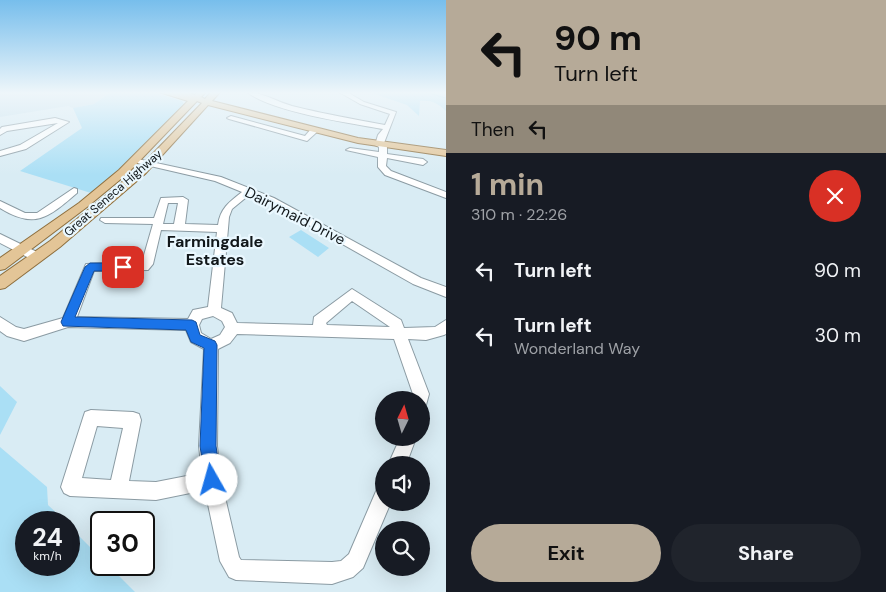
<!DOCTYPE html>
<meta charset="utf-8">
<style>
:root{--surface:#171b24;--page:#20242c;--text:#f1f3f6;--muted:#9ea1a6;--accent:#b6aa98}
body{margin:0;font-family:"DM Sans",sans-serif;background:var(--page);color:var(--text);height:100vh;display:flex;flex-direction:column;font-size:19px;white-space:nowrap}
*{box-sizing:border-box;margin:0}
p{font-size:16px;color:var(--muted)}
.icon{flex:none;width:28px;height:28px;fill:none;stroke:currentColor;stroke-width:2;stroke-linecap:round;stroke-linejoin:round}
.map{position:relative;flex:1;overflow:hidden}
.panel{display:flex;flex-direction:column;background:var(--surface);width:440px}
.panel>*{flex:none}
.hud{background:#b6aa98;color:#111;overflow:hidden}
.needle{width:32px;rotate:5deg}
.controls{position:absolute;left:375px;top:391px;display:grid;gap:10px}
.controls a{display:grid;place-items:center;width:55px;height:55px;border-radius:50%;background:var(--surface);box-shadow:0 5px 20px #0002;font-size:25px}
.speed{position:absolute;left:15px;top:511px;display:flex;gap:10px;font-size:25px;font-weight:700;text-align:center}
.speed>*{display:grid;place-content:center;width:65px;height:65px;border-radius:50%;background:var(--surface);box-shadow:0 5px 20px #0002;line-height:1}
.speed small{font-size:12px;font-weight:400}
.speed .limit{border:2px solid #111;border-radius:8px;background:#fff;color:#111}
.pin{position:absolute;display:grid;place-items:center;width:42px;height:42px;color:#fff;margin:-21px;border-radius:10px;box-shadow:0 2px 8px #0006}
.me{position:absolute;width:55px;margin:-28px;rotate:353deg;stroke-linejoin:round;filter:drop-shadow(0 0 4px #0008)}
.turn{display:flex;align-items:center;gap:18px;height:105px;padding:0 25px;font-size:22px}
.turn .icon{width:65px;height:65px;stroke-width:2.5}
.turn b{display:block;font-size:35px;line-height:42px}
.then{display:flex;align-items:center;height:48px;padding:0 25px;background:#0003;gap:10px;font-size:19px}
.round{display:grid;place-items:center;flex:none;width:52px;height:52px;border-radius:26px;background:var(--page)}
.summary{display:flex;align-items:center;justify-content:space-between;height:85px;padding:0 25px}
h1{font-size:30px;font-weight:700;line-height:38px;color:var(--accent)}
.cta{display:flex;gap:10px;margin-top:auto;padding:10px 25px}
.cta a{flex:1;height:58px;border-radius:30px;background:var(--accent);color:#111;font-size:20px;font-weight:700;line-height:58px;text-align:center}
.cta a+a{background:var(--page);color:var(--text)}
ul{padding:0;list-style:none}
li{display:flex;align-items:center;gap:15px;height:65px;padding:0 25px}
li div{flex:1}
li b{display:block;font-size:19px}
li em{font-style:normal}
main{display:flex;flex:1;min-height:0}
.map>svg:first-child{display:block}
</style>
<main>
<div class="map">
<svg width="446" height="592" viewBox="0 0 446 592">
<rect width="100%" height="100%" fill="#d9ecf4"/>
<!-- built -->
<path fill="#c7e1ed" d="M0 92H111L94 104 73 108 68 106 0 117Z"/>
<!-- green -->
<path fill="#aadff5" d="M111 92H152L182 101 185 106 128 162 91 193 20 171 82 128 73 108 94 104Z
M369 92H446V111C438 103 431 100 420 101L419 116 407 105Z
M301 230 329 248 318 257 289 237Z
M0 386 17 402 0 435Z
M0 447 47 487 48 505 66 522H26V565H69V526L101 558V565H108L135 592H0Z"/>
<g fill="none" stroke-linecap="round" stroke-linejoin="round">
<!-- stream -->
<path stroke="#6dccf1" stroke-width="1" d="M425 92 446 98"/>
<!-- minor casing -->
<g stroke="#8b9ba3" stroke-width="2">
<path id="minor" d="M247 92C261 92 278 102 292 106 323 114 354 119 385 125L390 114 360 104 339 92H347L364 102 396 112 384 143 387 145V154L423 159 427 162 423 165 387 158 386 166 391 171 446 192V198L385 175 378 167V157L346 150 350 148 379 152V147L375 145 378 135 383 129C350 123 272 112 247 92Z
M231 116 305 136 311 129 318 131 307 141 229 119 227 118Z
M55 118 69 122 26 149 0 156V151L20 145 58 123 7 131 0 135V129L2 127Z
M133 158 221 177 274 198 421 278 446 287V297L413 284 268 202 249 195 232 209 229 217 221 308 232 313 237 323 313 325 314 317 352 289 401 320 404 328 435 327 446 320V334L444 335 426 340 408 339 429 394 426 405 421 407V400H412L413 394 394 339 237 334 230 343 218 349 217 446 221 480 239 557 241 560 332 562 341 561 349 554 377 489 384 487V502H391L363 568 353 577 332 584 236 580 229 577 220 561 205 490 156 500 70 496 64 493 61 487 83 418 85 412 91 410 133 412 139 414 141 420 129 481 156 482 202 473 199 446 204 349 191 342 186 330 68 327 24 341 7 336 0 331V317L16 327 24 329 63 318 86 264 142 262 153 224 105 223 100 220 101 218H154L161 198 183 197 188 200 185 224 218 225C220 209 229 202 242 192L215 181 133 162ZM168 203H178L174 224H163ZM161 230 217 232 208 307 193 310 188 319 77 317 94 271 148 270 153 264ZM352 301 390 327 327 325 326 323ZM213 316 222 321 225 327 220 335 211 339 201 333 199 325 202 319ZM97 426 123 428 111 480 82 478Z
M74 188 77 189V193C49 217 35 230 0 208V201L25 213H37Z
M0 234 41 254 43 257 41 260H33L0 243Z
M400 438H416L406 465H388Z"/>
</g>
<!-- major casing -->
<g stroke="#8e6f3e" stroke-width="2">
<path id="major" d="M159 92H187L195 95 197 92H206L201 97 205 99 211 92H220L212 101 358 138 446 150V156L358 143 208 105 145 174 60 247 5 288 0 289V276L50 241 137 170 202 103 197 101 127 174 87 207 5 269 0 270V258L79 203 119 170 188 101Z"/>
</g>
<!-- minor -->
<use href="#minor" fill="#fff" fill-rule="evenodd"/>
<!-- major -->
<use href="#major" fill="#e3c597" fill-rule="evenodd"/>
</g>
<!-- sky -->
<linearGradient id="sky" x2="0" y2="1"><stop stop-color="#77beec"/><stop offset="0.53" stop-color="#eef6fa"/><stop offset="1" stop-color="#eef6fa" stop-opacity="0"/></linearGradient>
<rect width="446" height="175" fill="url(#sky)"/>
<!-- route -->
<path fill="#1a73e8" stroke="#114b97" d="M90 263H123L129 267 123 271H94L75 317 192 320 196 322 200 335 215 341 217 345 216 446 221 480 218 485 212 488 206 485 200 446 204 348 191 342 186 330 63 326 61 322 85 267Z"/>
<g text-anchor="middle" stroke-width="4.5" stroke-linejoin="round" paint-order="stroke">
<!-- far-street labels -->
<g font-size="12" fill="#11171a" stroke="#eaf8ff">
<text transform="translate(113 193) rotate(-41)" y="4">Great Seneca Highway</text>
</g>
<!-- street labels -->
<g font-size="15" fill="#11171a" stroke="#eaf8ff">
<text transform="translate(295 216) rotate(27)" y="5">Dairymaid Drive</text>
</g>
<!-- neighbourhood labels -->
<g font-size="16" font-weight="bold" fill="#11171a" stroke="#eaf8ff">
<text x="215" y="247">Farmingdale<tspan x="215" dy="18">Estates</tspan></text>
</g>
</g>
</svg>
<div class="controls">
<a><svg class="needle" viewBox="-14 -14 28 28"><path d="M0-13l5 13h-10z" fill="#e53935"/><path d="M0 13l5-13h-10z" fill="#9ea1a6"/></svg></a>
<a><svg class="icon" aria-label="sound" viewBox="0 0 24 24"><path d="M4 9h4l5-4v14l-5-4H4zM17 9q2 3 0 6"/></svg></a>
<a><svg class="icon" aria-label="search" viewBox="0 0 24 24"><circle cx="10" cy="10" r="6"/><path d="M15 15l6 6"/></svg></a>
</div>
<div class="speed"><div>24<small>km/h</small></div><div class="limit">30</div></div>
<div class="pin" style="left:123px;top:267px;background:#d93025"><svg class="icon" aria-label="arrive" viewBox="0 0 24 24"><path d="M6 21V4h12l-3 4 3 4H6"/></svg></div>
<svg class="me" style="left:212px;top:480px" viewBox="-20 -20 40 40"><circle r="19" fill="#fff"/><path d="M0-13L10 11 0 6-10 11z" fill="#1a73e8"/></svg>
</div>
<section class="panel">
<div class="hud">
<div class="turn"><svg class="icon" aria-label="left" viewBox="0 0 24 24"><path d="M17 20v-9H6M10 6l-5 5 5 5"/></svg><div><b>90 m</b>Turn left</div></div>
<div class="then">Then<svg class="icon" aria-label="left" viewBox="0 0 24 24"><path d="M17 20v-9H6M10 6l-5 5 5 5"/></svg></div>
</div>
<div class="summary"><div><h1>1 min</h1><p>310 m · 22:26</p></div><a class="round" style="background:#d93025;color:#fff"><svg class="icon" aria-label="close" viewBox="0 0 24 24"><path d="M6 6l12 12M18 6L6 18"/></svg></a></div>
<ul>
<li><svg class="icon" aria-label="left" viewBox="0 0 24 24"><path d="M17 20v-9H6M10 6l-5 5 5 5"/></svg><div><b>Turn left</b></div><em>90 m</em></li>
<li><svg class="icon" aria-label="left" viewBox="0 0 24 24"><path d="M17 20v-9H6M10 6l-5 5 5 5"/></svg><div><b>Turn left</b><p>Wonderland Way</p></div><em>30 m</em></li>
</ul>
<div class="cta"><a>Exit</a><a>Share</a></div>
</section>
</main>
